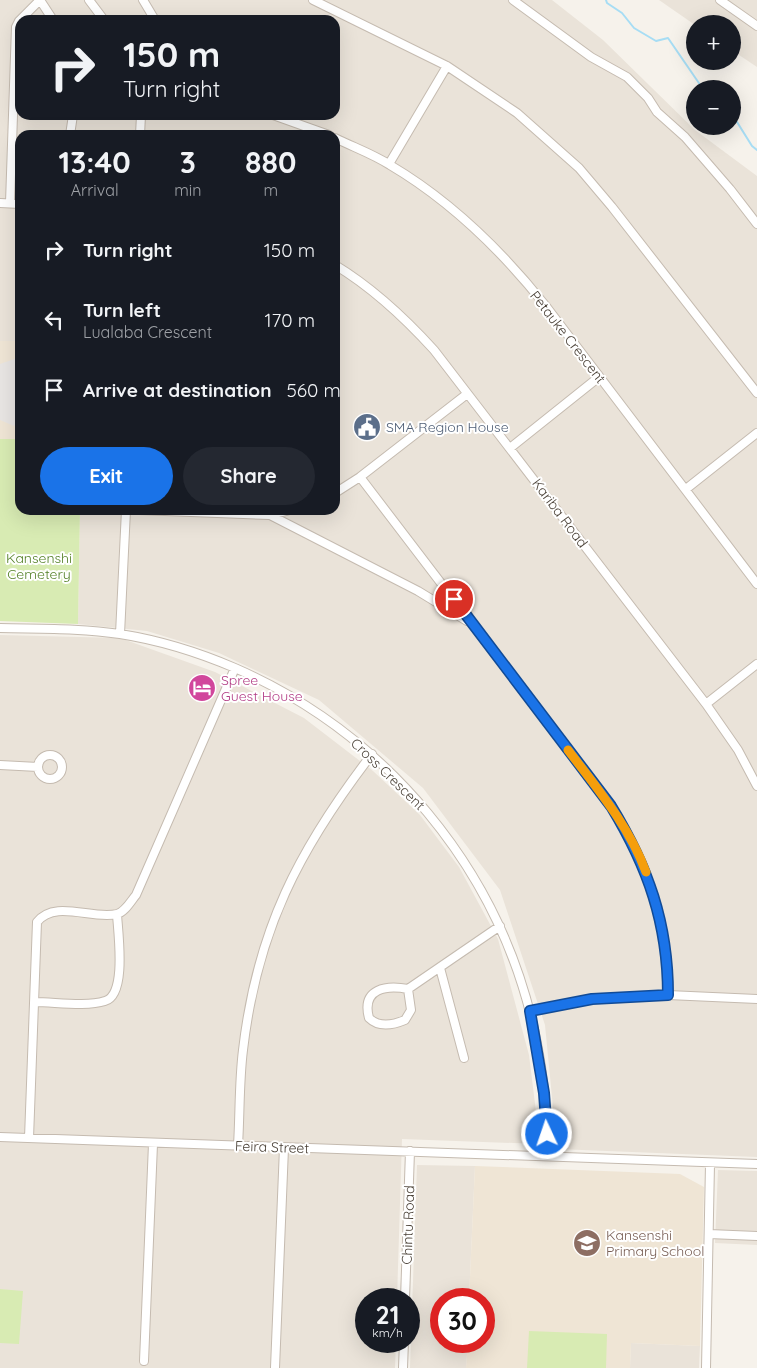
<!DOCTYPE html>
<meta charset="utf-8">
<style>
:root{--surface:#171b24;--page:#242831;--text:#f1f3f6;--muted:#9ea1a6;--accent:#1a73e8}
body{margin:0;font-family:Quicksand,sans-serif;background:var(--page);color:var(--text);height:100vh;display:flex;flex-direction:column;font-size:19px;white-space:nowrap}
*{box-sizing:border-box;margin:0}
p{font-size:16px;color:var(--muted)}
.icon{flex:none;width:28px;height:28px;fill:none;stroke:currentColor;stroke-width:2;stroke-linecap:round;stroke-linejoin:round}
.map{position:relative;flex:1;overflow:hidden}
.side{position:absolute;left:15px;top:130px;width:325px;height:385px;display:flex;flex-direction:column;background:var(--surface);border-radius:15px;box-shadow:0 5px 20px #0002}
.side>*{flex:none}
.guide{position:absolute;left:15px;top:15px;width:325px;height:105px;border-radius:15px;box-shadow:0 5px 20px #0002;background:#171b24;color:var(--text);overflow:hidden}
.fabs{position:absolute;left:686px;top:15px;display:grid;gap:10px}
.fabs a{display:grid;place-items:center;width:55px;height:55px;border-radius:50%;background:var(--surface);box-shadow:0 5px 20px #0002;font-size:25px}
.speed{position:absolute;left:355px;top:1288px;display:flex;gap:10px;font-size:25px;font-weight:700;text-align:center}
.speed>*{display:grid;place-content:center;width:65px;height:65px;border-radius:50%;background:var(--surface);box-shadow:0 5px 20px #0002;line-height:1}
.speed small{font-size:12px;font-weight:400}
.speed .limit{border:8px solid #d22;background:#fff;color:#111}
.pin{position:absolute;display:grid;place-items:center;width:42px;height:42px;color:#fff;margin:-21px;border:2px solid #fff;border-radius:50%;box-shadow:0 1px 5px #0007}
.me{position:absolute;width:55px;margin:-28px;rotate:357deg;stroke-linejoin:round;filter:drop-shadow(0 0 4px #0008)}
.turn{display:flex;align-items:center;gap:18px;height:105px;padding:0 25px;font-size:22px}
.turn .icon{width:65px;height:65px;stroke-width:2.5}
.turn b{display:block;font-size:35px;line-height:42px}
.eta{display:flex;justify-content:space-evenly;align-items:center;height:85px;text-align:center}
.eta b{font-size:30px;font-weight:800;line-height:35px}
.action{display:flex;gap:10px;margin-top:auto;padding:10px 25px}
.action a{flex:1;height:58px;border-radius:30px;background:var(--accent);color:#fff;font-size:20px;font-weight:800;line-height:58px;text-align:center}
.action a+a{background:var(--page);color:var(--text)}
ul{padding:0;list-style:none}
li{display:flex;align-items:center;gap:15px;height:70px;padding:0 25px}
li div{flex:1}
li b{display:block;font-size:19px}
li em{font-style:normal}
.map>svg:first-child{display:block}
</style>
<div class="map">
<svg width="757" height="1368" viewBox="0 0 757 1368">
<rect width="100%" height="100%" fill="#f6f2eb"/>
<!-- residential -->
<path fill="#eae3d9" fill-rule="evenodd" d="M0 0H552L603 40 695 130 757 176V1157L557 1149 545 1025 500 890 423 788 319 700 219 653 147 631 78 624 80 510H335V135H20V341H0ZM20 20H335V115H20Z
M659 0H757V67L733 51 732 24 695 25Z
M0 635 120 638 215 672 304 718 373 771 420 815 459 867 498 939 529 1055 540 1144 402 1139 397 1299H366V1341H396L395 1368H0Z
M417 1165 475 1166 469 1299H441V1341H468L466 1368H410Z
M718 1170 757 1171V1245L715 1243Z
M631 1343 700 1346 699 1368H630Z"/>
<!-- education -->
<path fill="#efe5d5" d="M0 341H20V439H0Z
M475 1166 680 1174 704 1187 700 1346 631 1343 630 1368H466L468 1341H484V1299H469Z"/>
<!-- green -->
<path fill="#d8ebb3" d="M0 439H20V510H80L78 624 0 621Z
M0 1289 23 1291 19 1344 0 1343Z
M529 1331 607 1334 606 1368H527Z"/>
<!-- parking -->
<path fill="#e8e5e3" d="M20 357V399L17 423 14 426 0 420V364Z"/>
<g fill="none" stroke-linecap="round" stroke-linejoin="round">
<!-- stream -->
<path stroke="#a7ddf4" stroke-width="2" d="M606 0 607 3 622 13 634 28 656 41 668 38 703 89
M732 121 737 122 752 146 757 150"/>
<!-- minor casing -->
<g stroke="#c5bbb0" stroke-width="10">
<path id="minor" d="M40 0 53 20
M89 0 104 20
M143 0 155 20
M313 0 447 66 517 113 579 168 612 207 757 393
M513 0 591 57 627 77 648 98 657 112 685 137 730 189 757 224
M720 0 757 26
M273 115 329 135
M70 135 73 115
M140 135 141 115
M335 138C353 147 373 154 390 165 451 201 501 250 545 305L757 584
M389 164 447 66
M0 203 20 204
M10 203 16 27 19 21 40 0
M335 265C373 288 404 317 434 350L706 704 738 750 757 786
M510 448 599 377
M360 477 611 806C647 865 668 925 668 995
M686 489 757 433
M335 493 360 477 467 394
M139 510 270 515 290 510
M270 515 418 591 467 621
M0 628C40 629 81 628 120 634 158 640 200 653 235 668 386 734 498 868 534 1029 543 1070 549 1114 544 1156
M120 634 126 510
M706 704 757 664
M38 767a12 12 0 1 1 24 0a12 12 0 1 1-24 0Z
M0 765 38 767
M440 968 464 1058
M408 989 411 1010 405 1020C393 1025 379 1028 369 1018 361 988 387 985 408 989L500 926
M35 1002C55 1002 86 1007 105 1001 127 995 118 933 117 914
M530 1011 592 999 668 995 757 999
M0 1137 757 1164
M29 1138 37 922C55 899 92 920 117 914 125 912 131 901 136 895L235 668
M238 1145C240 1114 239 1082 243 1050 257 930 299 849 372 754
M709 1234 757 1236
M405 1299 410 1151
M144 1361 153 1144
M275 1368 284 1148
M403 1368 404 1341
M706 1368 710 1164"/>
</g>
<!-- minor -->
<use href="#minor" stroke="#fff" stroke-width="8"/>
</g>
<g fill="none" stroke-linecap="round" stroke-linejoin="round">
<!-- route casing -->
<g stroke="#114b97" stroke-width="12">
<path id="route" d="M454 599 611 806C648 867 668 923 668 995L592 999 530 1011 544 1093 547 1134"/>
</g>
<!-- route -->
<use href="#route" stroke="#1a73e8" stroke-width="9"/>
<!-- slow -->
<path stroke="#f59e0b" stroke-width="9" d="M568 750C597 788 629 826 646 872"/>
</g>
<!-- icons -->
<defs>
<g id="civic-disc" transform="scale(1.4375)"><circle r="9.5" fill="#5c6f8a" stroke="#fff"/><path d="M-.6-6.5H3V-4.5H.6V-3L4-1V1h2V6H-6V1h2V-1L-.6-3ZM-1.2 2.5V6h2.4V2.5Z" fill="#fff"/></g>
<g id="hotel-disc" transform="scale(1.4375)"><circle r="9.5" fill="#d1479c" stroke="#fff"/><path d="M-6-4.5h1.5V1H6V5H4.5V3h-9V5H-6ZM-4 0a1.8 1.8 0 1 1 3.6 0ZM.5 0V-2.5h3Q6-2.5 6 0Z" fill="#fff"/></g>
<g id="school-disc" transform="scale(1.4375)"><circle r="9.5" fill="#8d6e63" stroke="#fff"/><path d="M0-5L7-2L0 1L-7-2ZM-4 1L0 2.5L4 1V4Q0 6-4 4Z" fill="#fff"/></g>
</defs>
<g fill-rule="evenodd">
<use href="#civic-disc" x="367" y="427"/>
<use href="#hotel-disc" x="202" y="688"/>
<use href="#school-disc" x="587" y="1243"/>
</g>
<g text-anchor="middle" stroke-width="4" stroke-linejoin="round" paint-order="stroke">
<!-- street labels -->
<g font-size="14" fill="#4b4238" stroke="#fff">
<text transform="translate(568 337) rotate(52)" y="5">Petauke Crescent</text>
<text transform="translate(560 513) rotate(53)" y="5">Kariba Road</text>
<text transform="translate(388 774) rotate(44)" y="5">Cross Crescent</text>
<text transform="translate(272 1147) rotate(2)" y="5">Feira Street</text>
<text transform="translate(408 1225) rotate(-88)" y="5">Chintu Road</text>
</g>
<!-- service labels -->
<g font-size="14" fill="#4e5e75" stroke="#fff" text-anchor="start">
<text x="386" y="432">SMA Region House</text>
</g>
<!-- park labels -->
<g font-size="14" fill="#548128" stroke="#fff">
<text x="39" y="563">Kansenshi<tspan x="39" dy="16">Cemetery</tspan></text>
</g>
<!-- hotel labels -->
<g font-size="14" fill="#b23c85" stroke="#fff" text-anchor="start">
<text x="221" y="685">Spree<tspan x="221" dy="16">Guest House</tspan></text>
</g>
<!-- education labels -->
<g font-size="14" fill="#785e54" stroke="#fff" text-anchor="start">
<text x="606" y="1240">Kansenshi<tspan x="606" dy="16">Primary School</tspan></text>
</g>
</g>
</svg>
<div class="fabs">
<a>+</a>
<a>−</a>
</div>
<div class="speed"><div>21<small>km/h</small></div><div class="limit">30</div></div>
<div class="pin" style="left:454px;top:599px;background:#d93025"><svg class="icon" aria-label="arrive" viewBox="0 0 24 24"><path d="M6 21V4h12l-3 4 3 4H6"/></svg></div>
<svg class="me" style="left:547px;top:1134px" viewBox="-20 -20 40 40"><circle r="17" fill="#1a73e8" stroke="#fff" stroke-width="3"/><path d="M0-11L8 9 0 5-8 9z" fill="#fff"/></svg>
<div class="guide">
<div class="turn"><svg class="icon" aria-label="right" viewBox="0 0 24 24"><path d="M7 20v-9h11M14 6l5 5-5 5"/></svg><div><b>150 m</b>Turn right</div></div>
</div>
<section class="side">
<div class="eta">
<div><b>13:40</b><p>Arrival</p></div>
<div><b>3</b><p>min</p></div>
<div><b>880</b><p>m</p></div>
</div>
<ul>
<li><svg class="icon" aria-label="right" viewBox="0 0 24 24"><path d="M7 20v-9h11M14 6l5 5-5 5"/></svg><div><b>Turn right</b></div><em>150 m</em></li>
<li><svg class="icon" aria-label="left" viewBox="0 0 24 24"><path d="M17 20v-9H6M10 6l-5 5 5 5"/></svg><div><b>Turn left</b><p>Lualaba Crescent</p></div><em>170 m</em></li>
<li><svg class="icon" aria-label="arrive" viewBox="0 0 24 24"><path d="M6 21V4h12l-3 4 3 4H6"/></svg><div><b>Arrive at destination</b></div><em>560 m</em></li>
</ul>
<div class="action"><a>Exit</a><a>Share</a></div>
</section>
</div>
